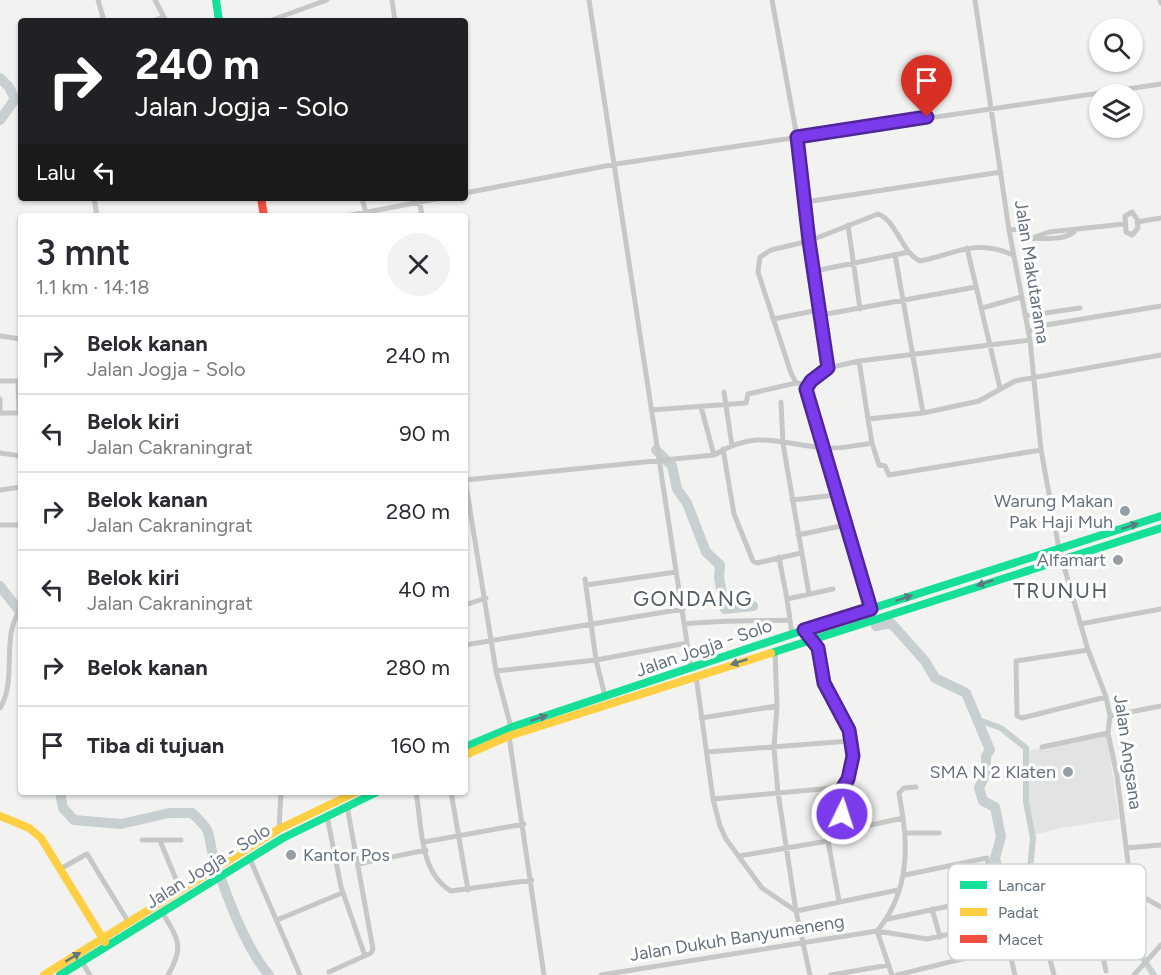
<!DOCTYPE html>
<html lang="id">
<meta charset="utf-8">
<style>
:root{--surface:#fff;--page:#f2f2f3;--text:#2b2b33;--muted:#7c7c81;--line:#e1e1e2}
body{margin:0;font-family:Figtree,sans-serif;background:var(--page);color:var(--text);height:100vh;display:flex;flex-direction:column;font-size:22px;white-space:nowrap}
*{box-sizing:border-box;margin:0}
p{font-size:20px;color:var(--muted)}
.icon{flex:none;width:33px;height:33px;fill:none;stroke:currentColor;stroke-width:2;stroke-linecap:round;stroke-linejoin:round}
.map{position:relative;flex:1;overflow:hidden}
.panel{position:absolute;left:18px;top:213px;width:450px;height:582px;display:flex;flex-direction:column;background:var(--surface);border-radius:6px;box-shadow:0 2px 4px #0004}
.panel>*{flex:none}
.top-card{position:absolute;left:18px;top:18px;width:450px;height:183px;border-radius:6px;box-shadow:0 2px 4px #0004;background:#202124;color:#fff;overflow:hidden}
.fabs{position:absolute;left:1089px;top:18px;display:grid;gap:12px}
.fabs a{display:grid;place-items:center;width:54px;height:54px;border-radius:50%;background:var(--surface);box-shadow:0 2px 4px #0004;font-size:30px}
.pin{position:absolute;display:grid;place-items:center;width:51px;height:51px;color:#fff;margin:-62px -26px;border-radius:50% 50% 50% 0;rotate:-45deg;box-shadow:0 0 6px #0007}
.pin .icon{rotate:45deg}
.me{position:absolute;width:66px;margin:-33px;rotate:4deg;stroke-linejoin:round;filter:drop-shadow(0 0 4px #0008)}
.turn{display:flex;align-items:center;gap:21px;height:126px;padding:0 18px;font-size:27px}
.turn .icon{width:78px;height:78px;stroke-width:2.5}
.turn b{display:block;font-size:42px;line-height:51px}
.then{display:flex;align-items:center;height:57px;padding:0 18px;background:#0003;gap:12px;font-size:22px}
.round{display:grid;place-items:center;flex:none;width:63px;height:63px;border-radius:32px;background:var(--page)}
.summary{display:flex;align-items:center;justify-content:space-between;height:102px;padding:0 18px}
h1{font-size:36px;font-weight:600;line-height:45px}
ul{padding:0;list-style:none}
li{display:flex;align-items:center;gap:18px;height:78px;padding:0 18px;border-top:2px solid var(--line)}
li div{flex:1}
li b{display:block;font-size:22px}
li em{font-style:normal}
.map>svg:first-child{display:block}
</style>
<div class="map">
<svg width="1161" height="975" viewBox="0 0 1161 975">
<rect width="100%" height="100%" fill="#f2f2f0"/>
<!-- built -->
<path fill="#e2e4e3" d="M1107 734 1119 819 1060 828 1033 835 1026 792 1023 752Z"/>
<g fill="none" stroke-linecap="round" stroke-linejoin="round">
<!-- canal -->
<path stroke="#c7cfd1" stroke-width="6" d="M976 719 1001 728 1026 748V802L1033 838 1030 869 1032 878 1062 877 1068 897 1077 906 1119 905 1127 917 1140 954 1154 975"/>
<!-- river -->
<path stroke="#c7cfd1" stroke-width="10" d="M0 78 9 87 15 99 0 120
M656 450 672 466 677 489 687 503 706 552 720 565 719 578 725 609 753 606
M0 586 21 613
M876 626 891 623 925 661 935 678 966 693 990 750 986 756V773L979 788 983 801 995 807 1001 837 995 858 997 867
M60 792 63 808 74 820 121 824 169 813H192C217 836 205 834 215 861 227 897 245 947 269 975"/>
<!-- street -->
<path stroke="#c6c8c8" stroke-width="5" d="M98 0 104 21
M155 0 166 21
M392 0 395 21
M589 0 691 669
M772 0 797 137 809 241 828 368 811 381 806 389 871 609
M975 0 1009 230 1030 340 1041 450 1059 549 1088 650 1106 697 1110 716 1108 733 1117 776 1130 878 1145 898 1161 907
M1160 0 1161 3
M153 21 163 17
M269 21 327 0
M465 193 616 164 1161 84
M94 198 97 216
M362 198 366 213
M419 198 422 216
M805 202 1001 172
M1132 212 1137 219 1138 228 1132 235 1126 232 1125 216Z
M346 216 441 198
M1137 222 1161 218
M848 225 860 309
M1009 230 1020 229 1025 239C1039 237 1062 242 1074 232
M1032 238 1049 232 1124 224
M967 248 1000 388
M895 255 923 413
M814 271 909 252
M982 308 1021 297
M821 315 976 287
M1025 316 1080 308
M773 319 819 310
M1029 332 1040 326 1161 306
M0 336 21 339
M859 361 868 419
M828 368 859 361 1030 340
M0 381H19
M18 381 19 413
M807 384 796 383 791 373 758 272 760 257 771 250 809 241 878 214C897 221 901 252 920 261 955 254 977 238 1013 255
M724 392 732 446
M0 399V413
M781 402 783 444 809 594
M701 407 714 455
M651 410 746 403 748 394 796 383
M0 413H21
M872 443 879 465 885 466 889 475 1041 450
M723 449 734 514 753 561 757 563 801 553
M0 453 21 456
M465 479 496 671 511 727
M465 480 714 455C761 427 782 446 829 448 841 449 855 445 867 444L872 443 868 419 923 413 979 401 1015 381 1161 355
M0 490 21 487
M792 500 837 495
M0 525H21
M798 535 846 525
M779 557 787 599
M585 579 596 660 605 696
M586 585 676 572
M465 605 486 598
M685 624C720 620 755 621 790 620
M1080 624 1161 609
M804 630 818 648 824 683 849 730 853 756 848 779 843 787V829
M792 634 787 599 833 589
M465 645 683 609
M775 650 777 706 774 748 778 793 796 911 810 975
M1088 650 1016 661 1017 716 1022 718 1106 697
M496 671 596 660 687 643
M696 676 713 799 720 826 726 839 762 888 796 911 898 890
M0 708C18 680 0 635 21 609
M1110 716 1161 706
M701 718 777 706
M509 736 544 975
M1042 747 1108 733
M707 752 850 741
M416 792C422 826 419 872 451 891L532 880
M451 792 468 890
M713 799 843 787
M327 816 341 887 365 956
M279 829 281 792
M905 833H939
M142 840H181
M160 841 181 891
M424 842 524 824
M1126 848 1161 845
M739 856 828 841
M250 859 300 975
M358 864 426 850
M60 869 87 854 129 923
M905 875 987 858 1015 975
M994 879 1056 874 1066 880 1130 878
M839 901 828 841 830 834 903 818 899 793 904 788 916 787
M932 909 940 937
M162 912C178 939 185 946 168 975
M888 919 997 896
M277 920 342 893
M82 962 90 975
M329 972 371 953 373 949 347 806
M601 975 877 931 927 939 1036 915 1039 917 1054 975
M831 975 889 965
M892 975 877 931C904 899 909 858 903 818
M897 975 1092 927H1096L1106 971
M1134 975 1161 945"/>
<!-- fast -->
<path stroke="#16e098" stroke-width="8" d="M216 0 219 21
M771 653 1161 528
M465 747 515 726 792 634 1161 516
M60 975 283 838 377 792"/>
<!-- slow -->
<path stroke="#ffcf43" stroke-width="8" d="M465 755 509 736 771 653
M0 816 29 828 41 838 105 942
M44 975 279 829 356 792"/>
<!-- jam -->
<path stroke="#f24e42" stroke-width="8" d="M261 198 264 216"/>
</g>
<!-- one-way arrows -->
<defs><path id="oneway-solid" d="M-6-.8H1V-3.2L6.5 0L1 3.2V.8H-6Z" transform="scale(1.5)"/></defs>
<g fill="#60787f">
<use href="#oneway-solid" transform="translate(1130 526) rotate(-18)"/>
<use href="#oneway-solid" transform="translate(985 583) rotate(162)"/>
<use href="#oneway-solid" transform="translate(904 598) rotate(-18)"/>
<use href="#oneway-solid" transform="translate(739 662) rotate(162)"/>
<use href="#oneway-solid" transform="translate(539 718) rotate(-18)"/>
<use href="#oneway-solid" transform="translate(73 957) rotate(-31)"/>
</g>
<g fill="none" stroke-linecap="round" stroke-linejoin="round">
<!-- route casing -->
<g stroke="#51269a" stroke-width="15">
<path id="route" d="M842 814 843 787 848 779 853 756 849 730 824 683 818 648 804 630 871 609 806 389 811 381 828 368 809 241 797 137 927 117"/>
</g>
<!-- route -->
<use href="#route" stroke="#7c3aed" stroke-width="10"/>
</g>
<!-- markers -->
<g fill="#969fa6" stroke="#fff" stroke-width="2">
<circle cx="1125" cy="511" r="6"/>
<circle cx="1118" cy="560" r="6"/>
<circle cx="1068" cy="772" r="6"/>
<circle cx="291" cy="855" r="6"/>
</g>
<g text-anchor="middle" stroke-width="6" stroke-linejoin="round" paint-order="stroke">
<!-- street labels -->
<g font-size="18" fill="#64727e" stroke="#fff">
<text transform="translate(1032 272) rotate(81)" y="6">Jalan Makutarama</text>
<text transform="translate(704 648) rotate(-19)" y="6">Jalan Jogja - Solo</text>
<text transform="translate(1128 752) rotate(82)" y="6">Jalan Angsana</text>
<text transform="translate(208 866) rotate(-32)" y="6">Jalan Jogja - Solo</text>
<text transform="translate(737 938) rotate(-9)" y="6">Jalan Dukuh Banyumeneng</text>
</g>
<!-- poi labels -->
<g font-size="18" fill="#64727e" stroke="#fff" text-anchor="end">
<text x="1113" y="507">Warung Makan<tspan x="1113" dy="21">Pak Haji Muh</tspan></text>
<text x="1106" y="566">Alfamart</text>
<text x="1056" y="778">SMA N 2 Klaten</text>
<text x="303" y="861" text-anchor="start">Kantor Pos</text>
</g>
<!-- quarter labels -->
<g font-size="21" letter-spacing="1.5" fill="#525c64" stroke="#fff">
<text x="1061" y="598">TRUNUH</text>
<text x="693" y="606">GONDANG</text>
</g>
</g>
<!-- legend -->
<rect x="948" y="864" width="198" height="96" rx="9" fill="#fff" stroke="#d0d5d8" stroke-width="1.5"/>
<rect x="960" y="881" width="27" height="8" fill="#16e098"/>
<rect x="960" y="908" width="27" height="8" fill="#ffcf43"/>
<rect x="960" y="935" width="27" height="8" fill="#f24e42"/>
<g font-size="16" fill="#64727e">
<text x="998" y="891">Lancar</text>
<text x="998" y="918">Padat</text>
<text x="998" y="945">Macet</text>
</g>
</svg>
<div class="fabs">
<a><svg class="icon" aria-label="search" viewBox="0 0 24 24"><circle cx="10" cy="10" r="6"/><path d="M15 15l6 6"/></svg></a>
<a><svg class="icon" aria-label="layers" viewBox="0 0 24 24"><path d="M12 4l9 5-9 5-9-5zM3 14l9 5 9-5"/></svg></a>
</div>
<div class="pin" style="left:927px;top:117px;background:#d93025"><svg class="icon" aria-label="arrive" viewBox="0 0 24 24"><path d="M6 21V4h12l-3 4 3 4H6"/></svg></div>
<svg class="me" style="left:842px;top:814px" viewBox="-20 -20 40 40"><circle r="17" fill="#7c3aed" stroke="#fff" stroke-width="3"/><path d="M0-11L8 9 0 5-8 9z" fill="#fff"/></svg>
<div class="top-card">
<div class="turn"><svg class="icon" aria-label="right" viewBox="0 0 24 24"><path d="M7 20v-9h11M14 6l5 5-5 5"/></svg><div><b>240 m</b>Jalan Jogja - Solo</div></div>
<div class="then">Lalu<svg class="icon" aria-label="left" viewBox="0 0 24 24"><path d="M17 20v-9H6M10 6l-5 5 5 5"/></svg></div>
</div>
<section class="panel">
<div class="summary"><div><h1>3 mnt</h1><p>1.1 km · 14:18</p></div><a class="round"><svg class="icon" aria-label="close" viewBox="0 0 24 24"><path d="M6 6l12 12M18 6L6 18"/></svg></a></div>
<ul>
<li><svg class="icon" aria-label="right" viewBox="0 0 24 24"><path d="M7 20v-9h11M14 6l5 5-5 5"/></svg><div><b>Belok kanan</b><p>Jalan Jogja - Solo</p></div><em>240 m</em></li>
<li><svg class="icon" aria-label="left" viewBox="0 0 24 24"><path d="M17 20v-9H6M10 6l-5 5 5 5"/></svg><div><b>Belok kiri</b><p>Jalan Cakraningrat</p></div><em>90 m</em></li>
<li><svg class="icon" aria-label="right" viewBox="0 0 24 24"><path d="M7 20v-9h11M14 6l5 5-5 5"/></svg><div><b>Belok kanan</b><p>Jalan Cakraningrat</p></div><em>280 m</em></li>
<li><svg class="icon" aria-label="left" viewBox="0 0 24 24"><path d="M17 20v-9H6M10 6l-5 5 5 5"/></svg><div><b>Belok kiri</b><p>Jalan Cakraningrat</p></div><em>40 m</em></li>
<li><svg class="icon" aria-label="right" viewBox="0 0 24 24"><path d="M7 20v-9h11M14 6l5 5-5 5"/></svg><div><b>Belok kanan</b></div><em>280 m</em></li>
<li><svg class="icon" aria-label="arrive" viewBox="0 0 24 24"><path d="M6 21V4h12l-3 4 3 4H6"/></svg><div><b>Tiba di tujuan</b></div><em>160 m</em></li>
</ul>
</section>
</div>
